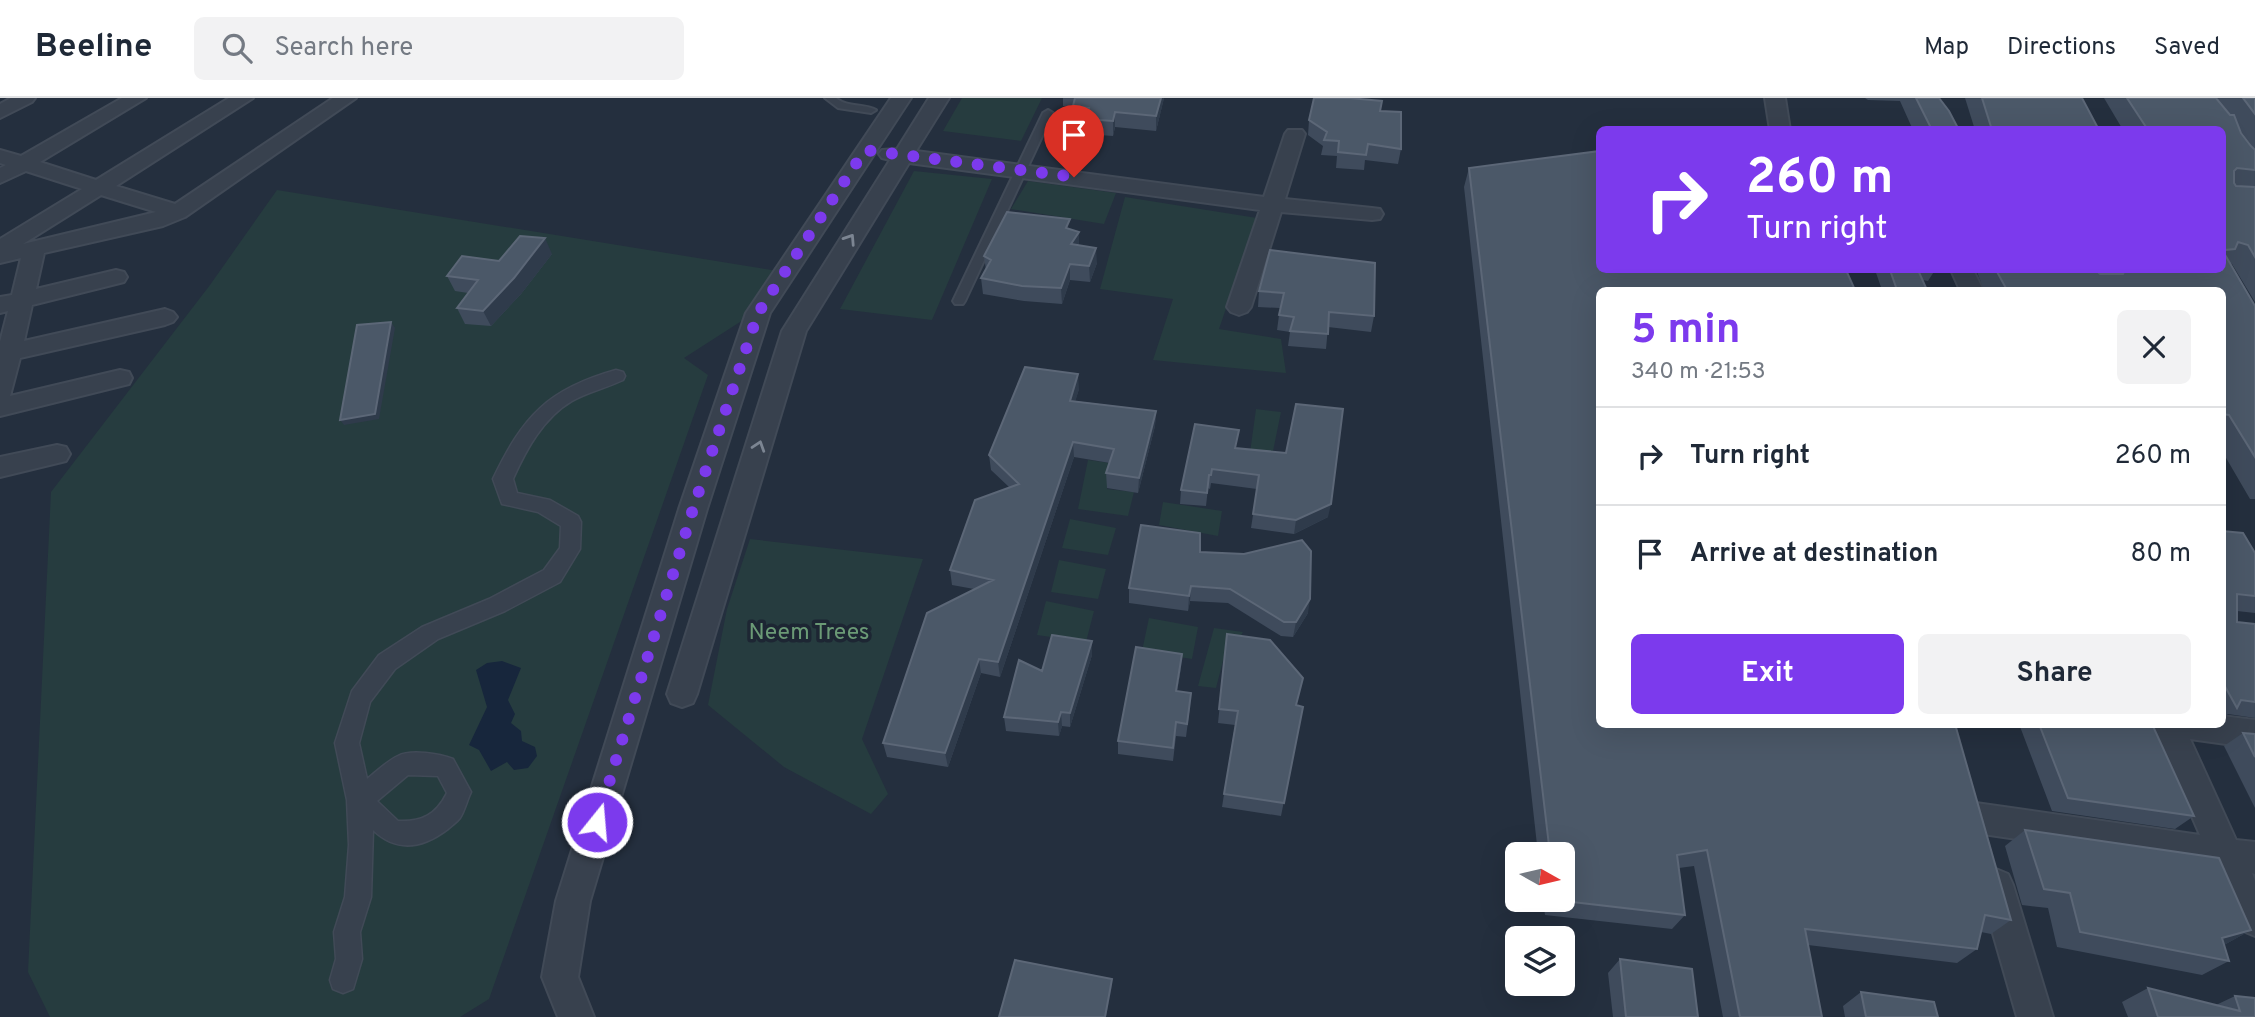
<!DOCTYPE html>
<meta charset="utf-8">
<style>
:root{--surface:#fff;--page:#f2f2f3;--text:#1f2937;--muted:#747a83;--line:#e0e1e3;--accent:#7c3aed}
body{margin:0;font-family:Overpass,sans-serif;background:var(--page);color:var(--text);height:100vh;display:flex;flex-direction:column;font-size:26px;white-space:nowrap}
*{box-sizing:border-box;margin:0}
p{font-size:23px;color:var(--muted)}
.icon{flex:none;width:38px;height:38px;fill:none;stroke:currentColor;stroke-width:2;stroke-linecap:round;stroke-linejoin:round}
.map{position:relative;flex:1;overflow:hidden}
.side{position:absolute;left:1596px;top:189px;width:630px;height:441px;display:flex;flex-direction:column;background:var(--surface);border-radius:10px;box-shadow:0 7px 28px #0002}
.side>*{flex:none}
.top-card{position:absolute;left:1596px;top:28px;width:630px;height:147px;border-radius:10px;box-shadow:0 7px 28px #0002;background:#7c3aed;color:#fff;overflow:hidden}
.needle{width:46px;rotate:98deg}
.controls{position:absolute;left:1505px;top:744px;display:grid;gap:14px}
.controls a{display:grid;place-items:center;width:70px;height:70px;border-radius:10px;background:var(--surface);box-shadow:0 7px 28px #0002;font-size:35px}
.pin{position:absolute;display:grid;place-items:center;width:60px;height:60px;color:#fff;margin:-72px -30px;border-radius:50% 50% 50% 0;rotate:-45deg;box-shadow:0 0 7px #0007}
.pin .icon{rotate:45deg}
.me{position:absolute;width:77px;margin:-38px;rotate:17deg;stroke-linejoin:round;filter:drop-shadow(0 0 5px #0008)}
.turn{display:flex;align-items:center;gap:24px;height:147px;padding:0 35px;font-size:32px}
.turn .icon{width:91px;height:91px;stroke-width:2.5}
.turn b{display:block;font-size:49px;line-height:60px}
.round{display:grid;place-items:center;flex:none;width:74px;height:74px;border-radius:10px;background:var(--page)}
.summary{display:flex;align-items:center;justify-content:space-between;height:119px;padding:0 35px}
h1{font-size:42px;font-weight:700;line-height:52px;color:var(--accent)}
.primary-button{display:flex;gap:14px;margin-top:auto;padding:14px 35px}
.primary-button a{flex:1;height:80px;border-radius:10px;background:var(--accent);color:#fff;font-size:28px;font-weight:700;line-height:80px;text-align:center}
.primary-button a+a{background:var(--page);color:var(--text)}
ul{padding:0;list-style:none}
li{display:flex;align-items:center;gap:21px;height:98px;padding:0 35px;border-top:2px solid var(--line)}
li div{flex:1}
li b{display:block;font-size:26px}
li em{font-style:normal}
header{display:flex;align-items:center;gap:42px;box-sizing:border-box;height:98px;padding:0 35px;background:var(--surface);border-bottom:2px solid var(--line)}
header strong{font-size:33px}
nav{display:flex;gap:38px;margin-inline-start:auto;font-size:24px}
.search{width:490px;height:63px;background:var(--page);display:flex;align-items:center;gap:18px;box-sizing:border-box;padding:0 24px;border-radius:10px;color:var(--muted);font-size:26px}
.map>svg:first-child{display:block}
</style>
<header>
<strong>Beeline</strong>
<div class="search"><svg class="icon" aria-label="search" viewBox="0 0 24 24"><circle cx="10" cy="10" r="6"/><path d="M15 15l6 6"/></svg>Search here</div>
<nav><a>Map</a><a>Directions</a><a>Saved</a></nav>
</header>
<div class="map">
<svg width="2255" height="919" viewBox="0 0 2255 919">
<rect width="100%" height="100%" fill="#242f3e"/>
<!-- green -->
<path fill="#263c3f" d="M962 0H1042L1021 43 943 33Z
M914 73 992 81 932 222 840 211Z
M1028 83 1116 95 1104 126 1011 111Z
M277 92 778 173 754 215 684 260 708 277 489 901 460 919H50L28 874 51 394 210 187Z
M1125 99 1257 120 1219 231 1281 241 1286 275 1153 262 1173 201 1100 191Z
M1256 311 1281 314 1271 363 1249 362Z
M1088 362 1110 365 1107 391 1134 394 1128 418 1078 411Z
M1163 404 1222 413 1218 438 1159 427Z
M1070 421 1116 430 1108 457 1062 450Z
M750 441 923 461 862 641 888 696 871 716 784 669 708 607 727 511Z
M1059 462 1106 471 1098 501 1051 494Z
M1046 503 1094 513 1086 544 1037 537Z
M1149 520 1198 529 1192 561 1142 553Z
M1214 530 1243 534 1237 545 1226 551 1216 590 1198 588Z"/>
<!-- water -->
<path fill="#17263c" d="M502 563 521 570 508 602 515 616 511 625 521 633 522 643 535 649 537 658 528 670 514 672 507 664 491 673 479 652 469 647 487 609 476 572 487 565Z"/>
<g fill="none" stroke-linecap="round" stroke-linejoin="round">
<!-- service casing -->
<g stroke="#414a57" stroke-width="4">
<path id="service" d="M825 0H836C847 10 864 5 876 12L871 15 838 10Z
M1048 12 1053 15 965 203 963 206H955L953 203 1043 15Z"/>
</g>
<!-- pedestrian casing -->
<g stroke="#414a57" stroke-width="3">
<path id="pedestrian" d="M616 272 623 274 625 278 623 282C606 290 588 294 572 303 543 320 526 352 513 381L517 395 550 402 578 418 581 424 580 451 560 484 505 513 438 541 395 571 370 604 359 645 367 681C376 674 387 663 398 658 411 651 440 656 453 661L471 694C467 702 465 712 460 720 457 724 452 727 448 731 423 750 397 755 373 732L371 799 360 834 362 861 353 891 343 895 333 891 330 882 336 861 334 834 345 799 349 747 347 702 335 645 352 593 379 557 422 529 489 501 544 472 560 450 561 428 538 414 502 406 493 381C523 318 548 291 616 272ZM408 677 438 678 447 695C436 717 422 724 398 723L377 703Z"/>
</g>
<!-- minor casing -->
<g stroke="#414a57" stroke-width="4">
<path id="minor" d="M11 0H35L32 4 0 20V6Z
M122 0H146L40 64 96 82 229 0H253L116 88 175 106 333 0H356L185 119 163 128 44 155 36 191 116 172 124 174 127 179 124 184 32 207 24 243 165 211 173 214 177 219 173 224 165 227 20 260 10 298 120 272 129 274 132 280 129 286 0 318V244L8 213 0 215V199L12 197 21 160 0 165V141L82 91 26 73 0 85V70L6 67 0 65V52L21 58ZM101 97 156 114 23 146Z
M891 0H911L770 215 707 411 590 803 578 879 594 919H558L542 879 556 803 679 411 746 215Z
M929 0H949L916 53 1264 99 1285 36 1288 32H1302L1305 36 1285 101 1372 110 1380 111 1383 116 1380 121 1372 122 1281 114 1251 209 1247 214 1239 217 1231 214 1227 209 1260 112 909 65 806 233 697 596 693 605 682 609 671 605 667 596 782 233 890 62 882 60 879 56 882 52 897 51Z
M1765 0H1785L1790 32H1770Z
M1951 172H1973L1983 192H1960Z
M57 347 66 349 70 356 66 363 0 379V359Z
M2222 618 2255 622V650L2190 641 2236 742 2255 744V776L2252 775 2255 783V838L2243 833 2215 770 1976 735 1964 731 1960 720 1964 709 1976 705 2200 737 2152 626H2222Z
M1996 771 2008 776 2013 787 2053 919H2017L1979 787 1984 776Z"/>
</g>
<!-- service -->
<use href="#service" fill="#38414e" fill-rule="evenodd"/>
<!-- pedestrian -->
<use href="#pedestrian" fill="#38414e" fill-rule="evenodd"/>
<!-- minor -->
<use href="#minor" fill="#38414e" fill-rule="evenodd"/>
</g>
<!-- wall -->
<path fill="#3f4b5c" fill-rule="evenodd" d="M1063 0H1164L1156 33 1115 29 1113 38 1086 36V24L1073 23V9L1063 8Z
M1865 0H1939L1959 32H1913L1900 3 1868 2Z
M1965 0H2082L2099 32H1975Z
M2104 0H2255V204L2232 166 2230 165 2255 208V401H2250L2222 353V192H1984L1977 174 1978 172H2096L2100 176H2106L2110 172H2222V32H2123ZM2239 31 2255 52 2251 48Z
M1380 13 1401 51 1398 66 1365 62 1364 72 1336 70 1337 58 1321 57 1323 48 1308 37 1309 22Z
M1469 70 1600 192 2011 822 1991 836 1981 834 1977 851 1957 865 1808 847 1822 919H1723L1694 768 1679 770 1685 817 1672 831 1545 817 1543 802H1563V756H1538L1464 89Z
M1070 131 1079 134V147L1097 165 1090 184 1070 182 1062 206 1024 203 983 196 981 180 986 172 984 158Z
M1270 152 1374 218 1371 234 1328 229 1326 251 1288 248 1290 234 1277 232 1280 210 1258 209 1259 193Z
M552 156 521 196 491 228 465 226 457 210 468 195 455 193 447 178 499 163Z
M1875 172H1935L1928 183 1923 182 1927 192H1882Z
M1079 291 1075 303 1156 313 1155 328 1138 395 1107 390 1106 375 1110 365 1074 359 1000 579 981 575 948 669 887 659 883 645 974 491 952 487 950 472 1009 389 991 372 989 357Z
M1237 350 1328 419 1294 436 1251 430 1257 391 1211 385 1210 391 1208 390 1206 408 1180 406 1181 392Z
M2222 433 2255 455V515L2237 513V524L2255 526V620L2228 616 2222 620Z
M1200 454 1308 515 1293 539 1281 538 1228 505 1190 503 1188 513 1129 505V490Z
M1227 536 1297 607 1303 609 1281 718 1222 709 1235 627 1218 625Z
M1092 543V557L1070 629 1062 628 1059 638 1006 633 1004 619 1042 573Z
M1181 570 1177 593 1190 608 1186 639 1176 638 1173 663 1118 656V643Z
M2019 626H2152L2194 718 2175 731 2052 713Z
M2243 635 2255 636V710L2224 648Z
M2025 732 2251 832 2224 847 2229 863 2202 877 2057 849 2048 810 2022 807 2005 748Z
M1620 861 1698 919H1613L1608 875Z
M2148 890 2216 907 2235 898 2255 919H2128L2122 904Z
M1861 894 1938 919H1845L1843 908Z"/>
<!-- shaded-wall -->
<path fill="#2f3b4b" d="M1161 0H1164L1156 33V18Z
M1115 14V29L1113 38V23Z
M1079 134V149L1071 146Z
M545 140 552 156 521 196 491 228 483 213Z
M1096 150 1097 165 1090 184 1089 168Z
M1070 166V182L1062 206 1061 190Z
M391 224 395 230 379 321 344 327 340 322Z
M1078 276 1079 291 1071 318 1070 303Z
M1156 313 1155 328 1138 395 1139 380Z
M1073 344 1074 359 1000 579 998 564Z
M1331 406 1328 419 1294 436 1296 422Z
M1191 488 1190 503 1188 513 1189 498Z
M1310 501 1308 515 1293 539 1296 524Z
M1092 543V557L1070 629V615Z
M1182 556 1181 570 1175 607 1176 593Z
M979 561 981 575 948 669 945 655Z
M1061 614 1062 628 1059 638 1058 624Z
M2251 832 2224 847 2222 840Z
M1112 881V888L1106 919H1105Z"/>
<!-- building -->
<path fill="#4b5868" stroke="#5c6777" stroke-width="2" d="M1075 0H1161L1156 18 1115 14 1113 23 1086 21 1089 10 1073 8Z
M1314 0H1349L1382 3 1380 13 1401 14V51L1368 46 1366 57 1338 54 1339 43 1324 42 1327 34 1309 22Z
M1916 0H1939L1949 13 1959 32H1932Z
M1982 0H2082L2099 32H1992Z
M2127 0H2216L2230 17H2234L2241 35 2251 48 2255 52V72L2237 70 2234 73V85L2236 88 2255 89V159L2248 147 2238 144 2235 151 2225 152 2224 155 2255 208V359L2229 317 2222 316V192H2007L1996 172H2096L2100 176H2123L2125 172H2222V32H2148Z
M2243 0H2255V16Z
M1600 53V172H1846L1855 192H1600V626H1955L2011 822 1985 817 1977 851 1805 831 1822 919H1740L1707 752 1677 757 1685 817 1555 802H1563V756H1550L1469 70Z
M1007 114 1070 121 1066 130 1079 134 1071 146 1096 150 1089 168 1070 166 1061 190 1022 188 981 180 991 162 984 158Z
M520 138 545 140 514 180 483 213 457 210 478 182 447 178 462 158 499 163Z
M1270 152 1375 165 1374 218 1329 214 1328 236 1290 233 1294 219 1279 217 1284 195 1259 193Z
M1890 172H1918L1927 192H1897Z
M391 224 375 316 340 322 357 227Z
M1025 269 1078 276 1070 303 1156 313 1139 380 1106 375 1114 351 1073 344 998 564 979 561 945 655 883 645 927 515 993 482 950 472 975 402 1019 386 989 357Z
M1296 306 1343 311 1331 406 1296 422 1253 416 1259 377 1212 371 1211 377H1209L1207 395 1181 392 1195 326 1239 332 1235 350 1286 355Z
M1141 427 1200 435V454L1244 456 1302 442 1311 453 1310 501 1296 524H1284L1230 491 1191 488 1189 498 1129 490Z
M2222 433 2243 435 2255 455V498L2237 496V524L2255 526V604L2241 602 2237 610 2222 583Z
M1227 536 1270 542 1303 580 1296 607 1303 609 1284 705 1224 696 1238 613 1219 611Z
M1052 537 1092 543 1070 615 1061 614 1058 624 1004 619 1019 562 1042 573Z
M1136 549 1182 556 1176 593 1191 595 1187 626 1176 624 1173 650 1118 643Z
M2039 626H2152L2194 718 2068 700Z
M2243 635 2255 636V659Z
M2025 732 2219 760 2251 832 2222 840 2229 863 2080 834 2070 795 2044 791Z
M1620 861 1692 871 1698 919H1626Z
M1015 862 1112 881 1105 919H999Z
M2148 890 2240 913 2235 898 2255 900V919H2158Z
M1861 894 1934 904 1938 919H1866Z"/>
<!-- one-way arrows -->
<defs><path id="oneway-chevron" d="M-2-3.5L2.5 0L-2 3.5" fill="none" stroke-width="1.6" stroke-linecap="round" stroke-linejoin="round" transform="scale(1.75)"/></defs>
<g stroke="#7c8592">
<use href="#oneway-chevron" transform="translate(850 141) rotate(-57)"/>
<use href="#oneway-chevron" transform="translate(759 348) rotate(-72)"/>
</g>
<g fill="none" stroke-linecap="round" stroke-linejoin="round">
<!-- route -->
<path stroke="#7c3aed" stroke-width="12" stroke-dasharray="0 21.6" d="M597 724 693 411 758 215 865 52 1074 79"/>
</g>
<g text-anchor="middle" stroke-width="7" stroke-linejoin="round" paint-order="stroke">
<!-- park labels -->
<g font-size="23" fill="#6b9a76" stroke="#1d2633">
<text x="809" y="541">Neem Trees</text>
</g>
</g>
</svg>
<div class="controls">
<a><svg class="needle" viewBox="-14 -14 28 28"><path d="M0-13l5 13h-10z" fill="#e53935"/><path d="M0 13l5-13h-10z" fill="#747a83"/></svg></a>
<a><svg class="icon" aria-label="layers" viewBox="0 0 24 24"><path d="M12 4l9 5-9 5-9-5zM3 14l9 5 9-5"/></svg></a>
</div>
<div class="pin" style="left:1074px;top:79px;background:#d93025"><svg class="icon" aria-label="arrive" viewBox="0 0 24 24"><path d="M6 21V4h12l-3 4 3 4H6"/></svg></div>
<svg class="me" style="left:597px;top:724px" viewBox="-20 -20 40 40"><circle r="17" fill="#7c3aed" stroke="#fff" stroke-width="3"/><path d="M0-11L8 9 0 5-8 9z" fill="#fff"/></svg>
<div class="top-card">
<div class="turn"><svg class="icon" aria-label="right" viewBox="0 0 24 24"><path d="M7 20v-9h11M14 6l5 5-5 5"/></svg><div><b>260 m</b>Turn right</div></div>
</div>
<section class="side">
<div class="summary"><div><h1>5 min</h1><p>340 m · 21:53</p></div><a class="round"><svg class="icon" aria-label="close" viewBox="0 0 24 24"><path d="M6 6l12 12M18 6L6 18"/></svg></a></div>
<ul>
<li><svg class="icon" aria-label="right" viewBox="0 0 24 24"><path d="M7 20v-9h11M14 6l5 5-5 5"/></svg><div><b>Turn right</b></div><em>260 m</em></li>
<li><svg class="icon" aria-label="arrive" viewBox="0 0 24 24"><path d="M6 21V4h12l-3 4 3 4H6"/></svg><div><b>Arrive at destination</b></div><em>80 m</em></li>
</ul>
<div class="primary-button"><a>Exit</a><a>Share</a></div>
</section>
</div>
